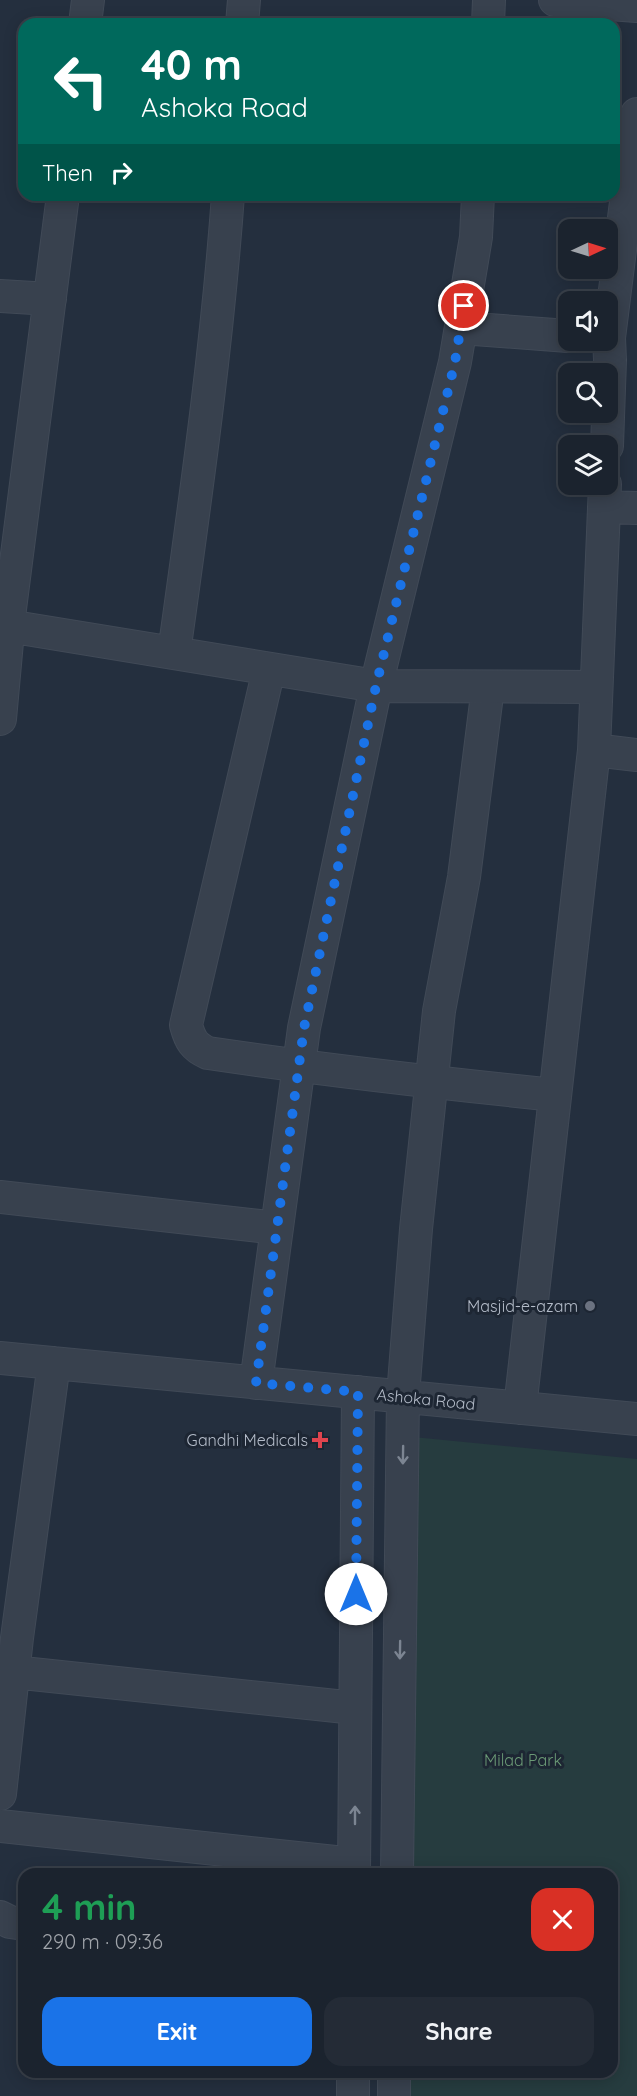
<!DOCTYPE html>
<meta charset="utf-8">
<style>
:root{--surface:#1b232e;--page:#242b36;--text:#f1f3f6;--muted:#a0a4aa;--line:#39404a;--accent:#1a73e8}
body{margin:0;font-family:Quicksand,sans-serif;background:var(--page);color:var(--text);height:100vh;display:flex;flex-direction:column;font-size:22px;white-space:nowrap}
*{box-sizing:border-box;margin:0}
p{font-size:20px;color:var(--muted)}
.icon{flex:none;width:33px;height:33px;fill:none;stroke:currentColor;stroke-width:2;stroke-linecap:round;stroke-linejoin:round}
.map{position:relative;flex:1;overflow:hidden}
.side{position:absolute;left:18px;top:1868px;width:600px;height:210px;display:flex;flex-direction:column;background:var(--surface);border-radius:18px;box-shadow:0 3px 15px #0003,0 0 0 2px var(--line)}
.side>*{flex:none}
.hud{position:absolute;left:18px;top:18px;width:602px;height:183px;border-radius:18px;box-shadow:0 3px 15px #0003,0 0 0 2px var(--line);background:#00695c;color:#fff;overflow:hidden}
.needle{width:39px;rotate:86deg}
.tools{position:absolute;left:558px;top:219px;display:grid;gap:12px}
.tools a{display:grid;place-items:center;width:60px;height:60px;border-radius:12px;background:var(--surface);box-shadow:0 3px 15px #0003,0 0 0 2px var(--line);font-size:30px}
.pin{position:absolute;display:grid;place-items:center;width:51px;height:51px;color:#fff;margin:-26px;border:3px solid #fff;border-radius:50%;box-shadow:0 2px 6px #0007}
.me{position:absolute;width:66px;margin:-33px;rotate:0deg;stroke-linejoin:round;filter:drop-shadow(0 0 4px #0008)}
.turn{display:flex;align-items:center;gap:21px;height:126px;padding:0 24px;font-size:27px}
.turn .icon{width:78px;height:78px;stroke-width:2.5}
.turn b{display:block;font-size:42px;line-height:51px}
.then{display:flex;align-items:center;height:57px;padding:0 24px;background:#0003;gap:12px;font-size:22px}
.round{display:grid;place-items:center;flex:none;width:63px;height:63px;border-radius:18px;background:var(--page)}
.headline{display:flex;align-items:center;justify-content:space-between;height:102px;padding:0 24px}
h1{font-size:36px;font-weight:700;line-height:45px;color:#1e9e55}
.button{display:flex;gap:12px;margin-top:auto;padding:12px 24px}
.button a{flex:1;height:69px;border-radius:18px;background:var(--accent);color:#fff;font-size:24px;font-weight:700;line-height:69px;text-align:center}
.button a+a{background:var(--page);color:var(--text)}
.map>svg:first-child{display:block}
</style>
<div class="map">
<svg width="637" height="2096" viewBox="0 0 637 2096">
<rect width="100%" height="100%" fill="#242f3e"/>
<!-- green -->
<path fill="#263c3f" d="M413 1437 637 1459V2096H407V2072H612V1874L409 1873Z"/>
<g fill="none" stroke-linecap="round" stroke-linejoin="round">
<!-- minor casing -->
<g stroke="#414a57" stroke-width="34">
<path id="minor" d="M555 0 637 6
M85 24 88 0
M242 24 244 0
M488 24 489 0
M0 296 50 299
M461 328 568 336
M607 446 610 360 609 338 637 114
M604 507 637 508
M8 626 376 686 596 687
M174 653C195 501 217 349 228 195
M269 669 186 1025C190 1040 194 1047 208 1053 323 1070 439 1083 555 1095
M0 719 10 609 63 195
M594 750 637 755
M0 1197 277 1228
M0 1358 637 1419
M256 1383 304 1028 376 686 455 362 476 237 478 195
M520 1408 594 750 605 484
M13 1672 355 1708
M0 1794 17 1638 54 1363
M0 1826 354 1864
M354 1874 358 1392
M397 1874 403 1396 416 1229 439 1011 464 877 488 687
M0 1917 10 1922 24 1924
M353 2096V2072
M394 2096V2072"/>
</g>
<!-- minor -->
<use href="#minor" stroke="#38414e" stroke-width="32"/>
</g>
<!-- one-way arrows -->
<defs><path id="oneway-shaft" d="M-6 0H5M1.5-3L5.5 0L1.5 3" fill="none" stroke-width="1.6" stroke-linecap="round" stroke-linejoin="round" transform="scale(1.5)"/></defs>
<g stroke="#7c8592">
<use href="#oneway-shaft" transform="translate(403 1455) rotate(91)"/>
<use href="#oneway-shaft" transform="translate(400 1650) rotate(91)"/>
<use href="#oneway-shaft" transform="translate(355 1815) rotate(-90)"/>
</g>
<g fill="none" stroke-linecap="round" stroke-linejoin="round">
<!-- route -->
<path stroke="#1a73e8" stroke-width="10" stroke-dasharray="0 18" d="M356 1594 358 1392 256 1383 304 1028 376 686 455 362 464 306"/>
</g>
<!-- markers -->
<circle fill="#6b7280" stroke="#1d2633" stroke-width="2" cx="590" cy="1306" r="6"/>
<path fill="#e0444e" stroke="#1d2633" stroke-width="2" d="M317 1431h6v6h6v6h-6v6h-6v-6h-6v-6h6z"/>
<g text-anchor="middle" stroke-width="6" stroke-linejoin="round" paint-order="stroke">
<!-- poi labels -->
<g font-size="16" fill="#b4bcc9" stroke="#1d2633" text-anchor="end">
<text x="578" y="1312">Masjid-e-azam</text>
<text x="308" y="1446">Gandhi Medicals</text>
</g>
<!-- street labels -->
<g font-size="16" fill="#b4bcc9" stroke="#1d2633">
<text transform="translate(426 1399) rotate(6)" y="6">Ashoka Road</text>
</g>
<!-- park labels -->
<g font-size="16" fill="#6b9a76" stroke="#1d2633">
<text x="523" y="1766">Milad Park</text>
</g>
</g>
</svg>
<div class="tools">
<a><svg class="needle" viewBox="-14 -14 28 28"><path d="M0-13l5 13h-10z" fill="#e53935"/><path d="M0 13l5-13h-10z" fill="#a0a4aa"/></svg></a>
<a><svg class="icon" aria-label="sound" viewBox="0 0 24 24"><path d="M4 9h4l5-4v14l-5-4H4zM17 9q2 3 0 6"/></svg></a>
<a><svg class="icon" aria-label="search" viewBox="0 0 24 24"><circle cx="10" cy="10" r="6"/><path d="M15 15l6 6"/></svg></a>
<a><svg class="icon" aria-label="layers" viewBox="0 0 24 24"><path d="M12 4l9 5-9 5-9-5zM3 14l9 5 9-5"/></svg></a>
</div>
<div class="pin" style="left:464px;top:306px;background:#d93025"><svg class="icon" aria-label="arrive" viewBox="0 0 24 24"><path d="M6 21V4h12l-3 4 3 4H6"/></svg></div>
<svg class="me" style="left:356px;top:1594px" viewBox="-20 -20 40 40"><circle r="19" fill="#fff"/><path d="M0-13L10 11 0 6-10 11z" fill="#1a73e8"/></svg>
<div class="hud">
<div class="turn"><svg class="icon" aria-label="left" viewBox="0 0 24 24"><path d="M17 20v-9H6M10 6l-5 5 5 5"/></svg><div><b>40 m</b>Ashoka Road</div></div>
<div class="then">Then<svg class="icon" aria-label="right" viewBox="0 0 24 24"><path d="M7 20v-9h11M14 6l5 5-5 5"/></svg></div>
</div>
<section class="side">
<div class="headline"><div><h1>4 min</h1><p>290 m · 09:36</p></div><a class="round" style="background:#d93025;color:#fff"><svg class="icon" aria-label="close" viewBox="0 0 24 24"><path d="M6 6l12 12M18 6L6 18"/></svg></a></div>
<div class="button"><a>Exit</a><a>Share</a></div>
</section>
</div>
